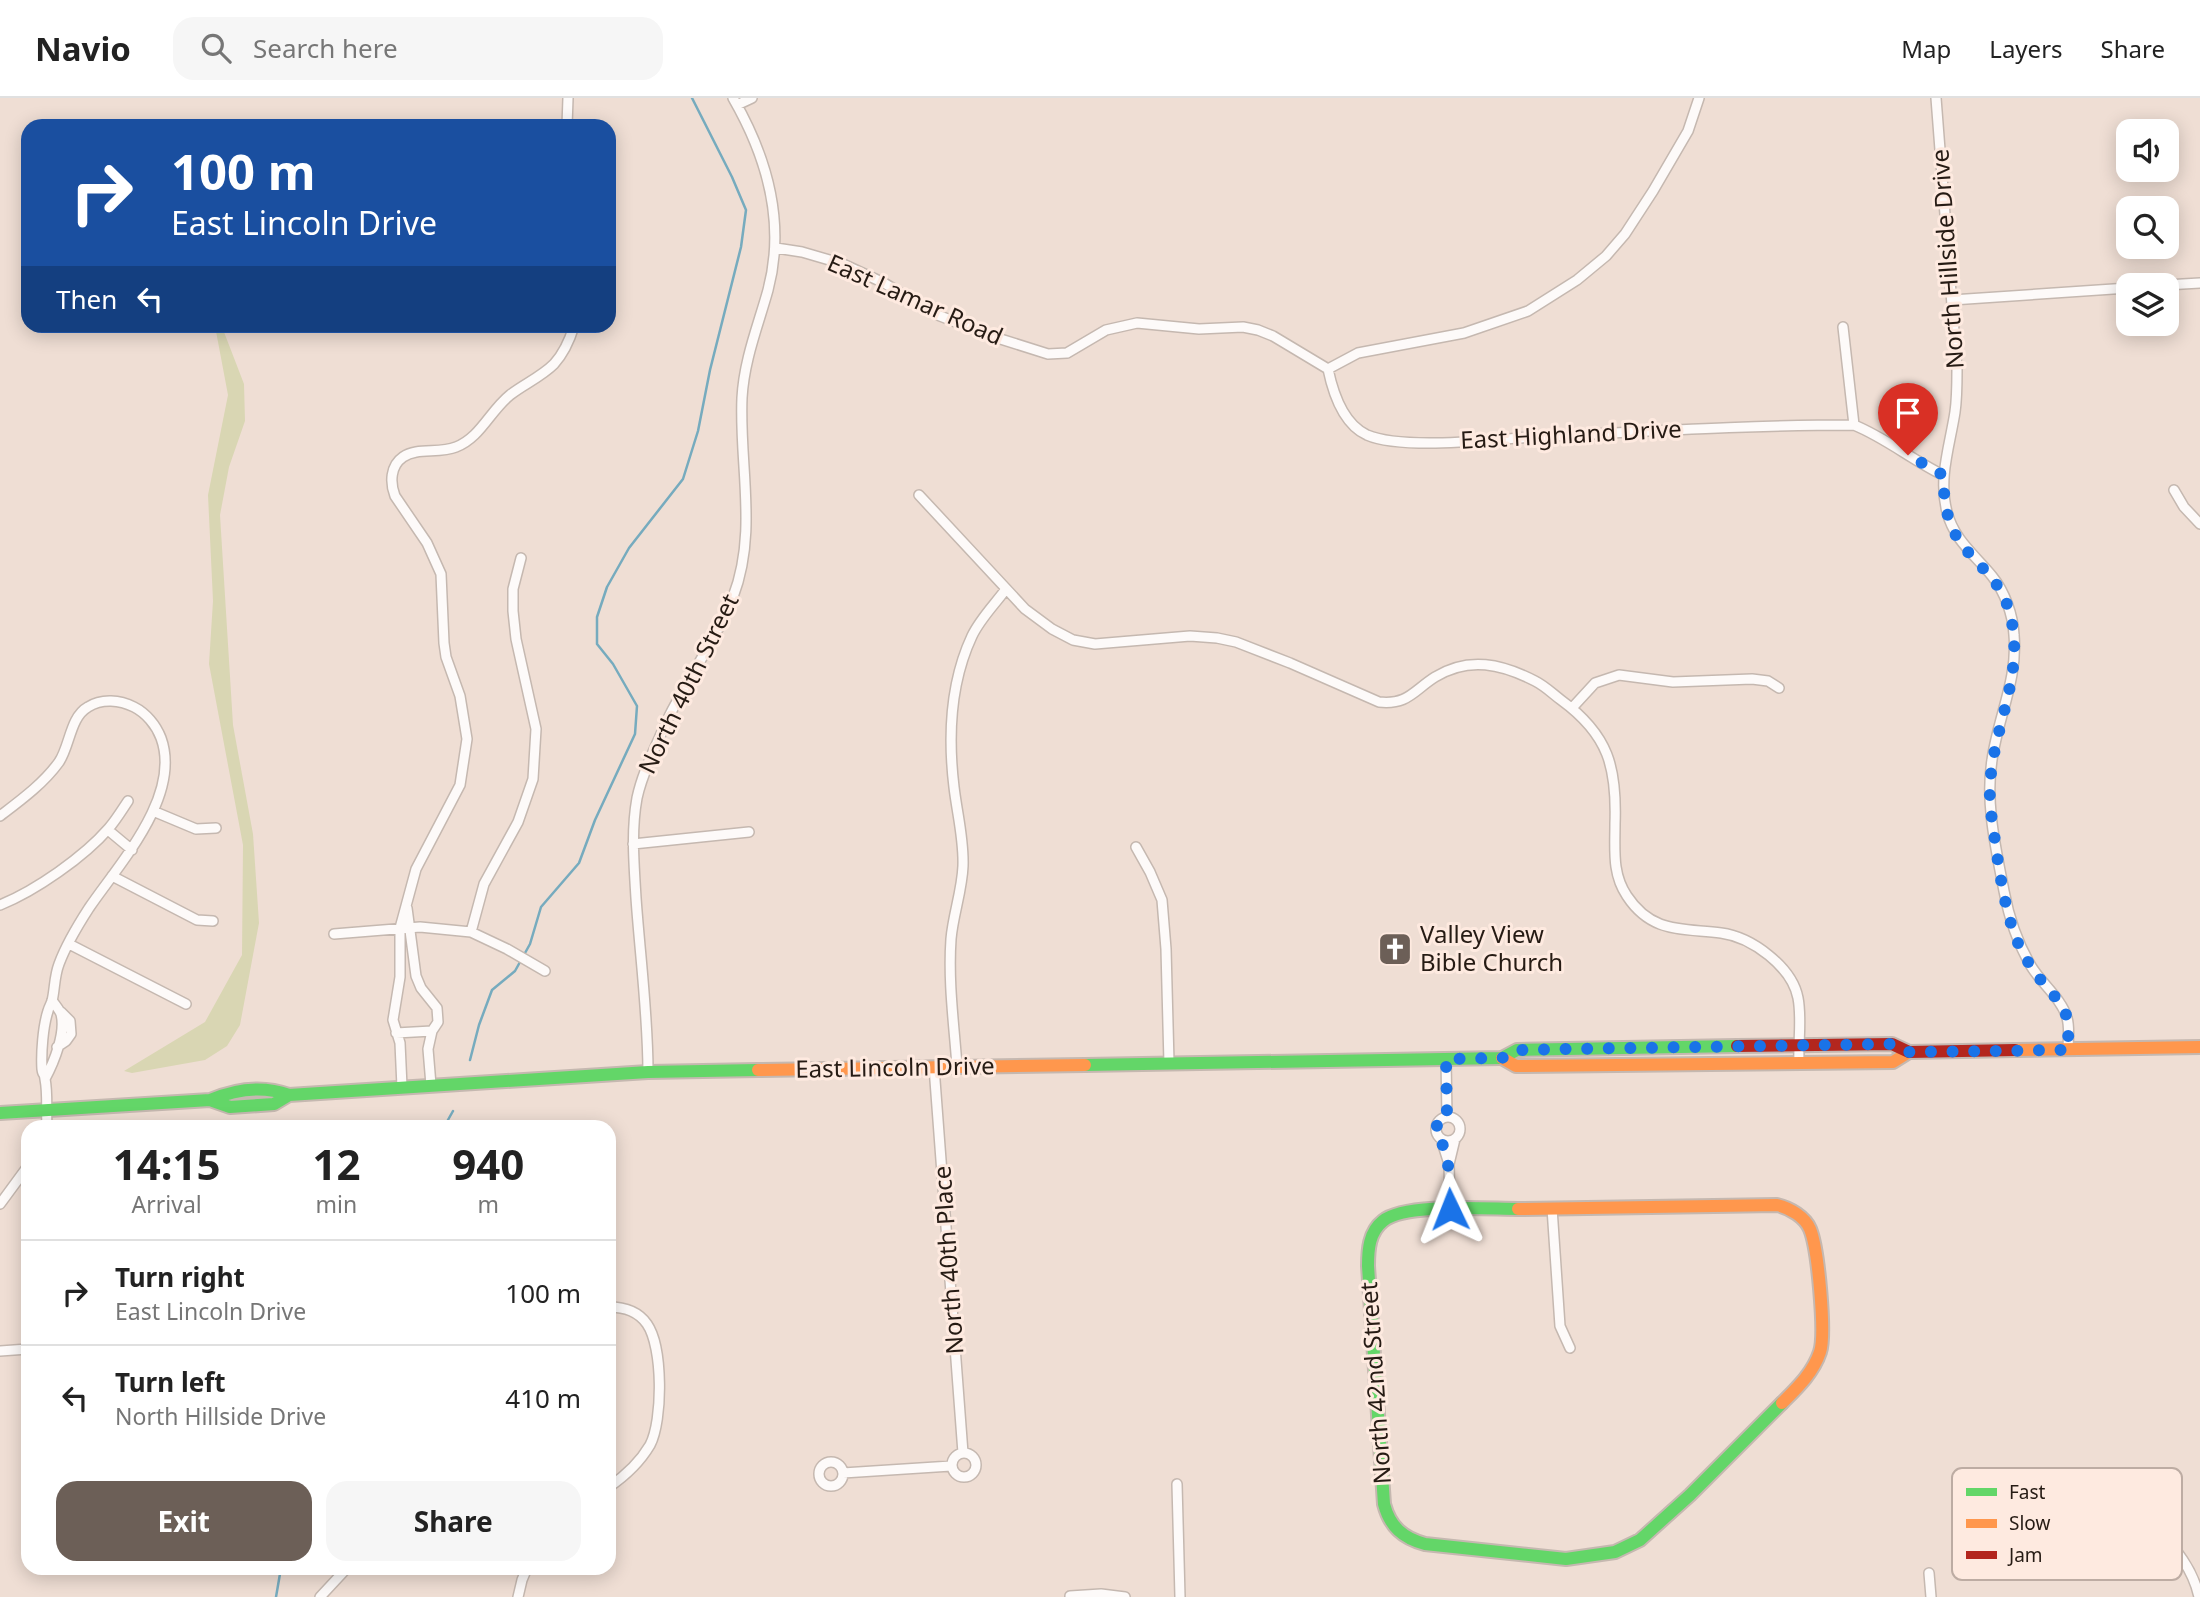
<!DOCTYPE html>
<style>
:root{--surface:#fff;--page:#f6f6f6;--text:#222;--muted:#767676;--line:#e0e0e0;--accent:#6c5f57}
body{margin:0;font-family:"Noto Sans",sans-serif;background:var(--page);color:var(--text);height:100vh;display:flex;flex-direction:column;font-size:26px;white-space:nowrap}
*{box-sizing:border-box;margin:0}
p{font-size:23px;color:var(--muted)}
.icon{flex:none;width:38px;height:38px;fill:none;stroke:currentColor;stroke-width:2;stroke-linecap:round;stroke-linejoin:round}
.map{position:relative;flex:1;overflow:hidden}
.drawer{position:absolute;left:21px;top:1022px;width:595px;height:455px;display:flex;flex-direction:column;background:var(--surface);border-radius:21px;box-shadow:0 4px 18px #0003}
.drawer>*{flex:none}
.top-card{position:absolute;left:21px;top:21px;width:595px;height:214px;border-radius:21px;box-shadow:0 4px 18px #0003;background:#1a4fa0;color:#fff;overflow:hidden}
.fabs{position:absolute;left:2116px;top:21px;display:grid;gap:14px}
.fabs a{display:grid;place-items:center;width:63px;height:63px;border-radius:14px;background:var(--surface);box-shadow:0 4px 18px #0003;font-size:35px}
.pin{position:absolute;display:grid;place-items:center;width:60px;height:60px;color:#fff;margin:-72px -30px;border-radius:50% 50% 50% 0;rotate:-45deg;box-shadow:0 0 7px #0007}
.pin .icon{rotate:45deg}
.me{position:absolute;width:77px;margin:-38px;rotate:358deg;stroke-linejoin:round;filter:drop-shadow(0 0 5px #0008)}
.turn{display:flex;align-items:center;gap:24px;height:147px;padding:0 35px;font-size:32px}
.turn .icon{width:91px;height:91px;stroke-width:2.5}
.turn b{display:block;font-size:49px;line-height:60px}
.then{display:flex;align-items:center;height:66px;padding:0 35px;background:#0003;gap:14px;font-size:26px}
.eta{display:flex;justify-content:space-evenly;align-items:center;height:119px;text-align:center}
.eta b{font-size:42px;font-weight:700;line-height:49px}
.action{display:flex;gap:14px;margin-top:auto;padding:14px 35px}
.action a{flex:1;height:80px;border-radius:21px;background:var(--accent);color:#fff;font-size:28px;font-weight:700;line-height:80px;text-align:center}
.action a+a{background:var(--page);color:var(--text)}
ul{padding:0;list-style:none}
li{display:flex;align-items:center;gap:21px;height:105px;padding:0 35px;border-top:2px solid var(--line)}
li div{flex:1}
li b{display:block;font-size:26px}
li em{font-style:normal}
header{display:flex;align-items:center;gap:42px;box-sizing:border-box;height:98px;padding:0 35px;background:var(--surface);border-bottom:2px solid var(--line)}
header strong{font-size:33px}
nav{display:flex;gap:38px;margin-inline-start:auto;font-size:24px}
.search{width:490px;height:63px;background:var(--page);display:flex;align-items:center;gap:18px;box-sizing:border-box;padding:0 24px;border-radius:21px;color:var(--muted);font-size:26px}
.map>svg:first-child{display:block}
</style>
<header>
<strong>Navio</strong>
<div class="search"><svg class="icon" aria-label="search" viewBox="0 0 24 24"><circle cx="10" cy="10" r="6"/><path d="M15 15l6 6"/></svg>Search here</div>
<nav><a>Map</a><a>Layers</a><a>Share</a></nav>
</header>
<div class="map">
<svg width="2200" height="1499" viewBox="0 0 2200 1499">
<rect width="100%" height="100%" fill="#efded4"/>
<!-- green -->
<path fill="#d9d6b3" d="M215 228H221L224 234 244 286 245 323 229 369 220 417 233 627 253 736 259 825 240 927 227 948 205 962 132 975 124 973 205 924 242 857 243 747 209 566 213 503 208 397 228 297Z"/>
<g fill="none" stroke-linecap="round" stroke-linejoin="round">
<!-- stream -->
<path stroke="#76abbe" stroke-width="2.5" d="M470 962 479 927 492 892 515 873 530 846 541 809 579 765 595 722 635 636 637 608 613 566 597 546V519L607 489 629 450 683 381 698 333 710 272 741 149 746 112 732 79 692 0
M444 1029 453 1013
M276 1499 281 1470"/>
<!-- street casing -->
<g stroke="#c5b8b0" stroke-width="12">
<path id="street" d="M1936 0 1957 272C1957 286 1957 300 1955 314 1950 347 1938 380 1947 414 1954 442 1975 457 1992 478 2005 494 2013 517 2014 537 2018 581 1998 619 1992 662 1985 705 1996 751 2004 793 2009 820 2017 844 2031 868 2041 885 2062 901 2067 920 2070 930 2068 942 2068 952
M737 7 752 0
M567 28 568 0
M776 150 802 154 843 166 884 185 935 216 991 238 1048 256 1067 255 1106 232 1137 225 1199 231 1243 229 1258 232 1273 238 1328 271
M2166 187 2200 185
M1952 202 2128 190
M1843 229 1854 327C1886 340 1912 362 1943 377
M1328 271C1333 295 1343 326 1367 337 1402 352 1491 342 1531 339 1639 334 1746 327 1854 327
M1328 271 1358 255 1464 235 1528 213 1577 182 1606 158 1625 136 1653 93 1688 33 1699 0
M2174 392 2184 409 2200 426
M919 397 1025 511 1052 531 1073 542 1095 546 1190 538 1217 540 1236 544 1290 565 1379 604C1408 607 1413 593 1435 579 1469 558 1502 566 1535 583 1545 588 1553 596 1561 602 1609 637 1617 670 1615 726 1615 752 1612 776 1627 798 1652 836 1683 830 1721 835 1752 839 1792 869 1798 900 1802 921 1798 943 1799 964
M1572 610 1595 585 1619 577 1673 584 1752 581 1768 583 1779 590
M153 713 196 731 216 730
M0 718C21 702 43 686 59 664 70 648 70 619 88 609 102 600 120 602 134 609 146 615 156 627 161 640 182 698 119 766 89 810 78 827 66 847 59 866 54 879 55 891 52 903 51 906 49 909 48 913 43 928 41 955 42 971 43 979 44 973 45 981 48 996 46 1014 47 1029
M108 732 132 752
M633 746 749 734
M1136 749 1150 774 1162 802 1166 851 1169 965
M112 778 197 822 213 823
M0 807C35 793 84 759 109 730 116 722 122 712 128 703
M407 810 416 878 421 890 437 910 438 924 432 933 428 951 431 987
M471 834 484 786 518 724 533 681 536 631 516 541 513 513V491L521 460
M334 836 420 829 471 834 507 851 545 873
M69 846 186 906
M396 935 432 933
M57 949 66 943 71 936 70 923 61 914
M1446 961 1447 1019
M957 968C954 926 948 884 951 841 953 817 962 793 963 768 964 741 957 715 954 689 948 639 950 585 972 538 980 521 995 506 1006 491
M934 969 963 1355
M648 974C648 917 640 857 636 800 634 766 631 733 637 700 641 681 649 663 657 645 663 632 668 619 675 607 694 571 718 537 733 499 758 434 739 367 742 300 744 262 758 228 768 192 786 124 767 59 733 0
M45 981C54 964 66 935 61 916 59 911 55 907 52 902
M402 989 400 945 393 922 400 879V830L416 771 460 687 467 641 460 598 446 559 444 545 441 476 427 445 395 398C390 385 390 368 403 359 417 349 439 356 456 349 480 340 490 313 510 297 524 286 541 279 554 266 564 255 570 241 574 228
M1436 1031a12 12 0 1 1 24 0a12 12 0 1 1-24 0Z
M1441 1041 1449 1066 1450 1111
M1449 1066 1455 1041
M0 1106 28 1068
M1552 1110 1560 1228 1570 1250
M609 1209C623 1209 638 1213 647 1226 663 1249 663 1322 650 1347 640 1364 625 1378 609 1389
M0 1253 28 1251
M952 1367a12 12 0 1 1 24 0a12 12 0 1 1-24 0Z
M819 1376a12 12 0 1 1 24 0a12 12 0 1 1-24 0Z
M843 1375 951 1368
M1177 1386 1180 1499
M2156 1429C2176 1451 2193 1471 2199 1499
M1929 1475 1931 1499
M1070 1498 1101 1496 1125 1499
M320 1499 347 1470
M518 1499 522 1482 527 1470"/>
</g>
<!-- fast casing -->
<g stroke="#c5b8b0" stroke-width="16">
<path id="fast" d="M1085 967 1502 960 1517 952 1737 948
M210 1002 230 1009 274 1006 289 997
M0 1015 210 1002C236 991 262 987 289 997L648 974 758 972
M1518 1111C1487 1111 1405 1105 1383 1123 1369 1134 1368 1152 1368 1168L1384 1406C1390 1429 1403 1440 1425 1446L1566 1461 1615 1454 1640 1442 1690 1397 1782 1305"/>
</g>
<!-- slow casing -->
<g stroke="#c5b8b0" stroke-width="16">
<path id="slow" d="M2015 952 2200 949
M1502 960 1516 968 1893 964 1909 954
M758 972 1085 967
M1777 1107C1790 1110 1805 1119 1810 1131 1818 1150 1826 1236 1820 1254 1813 1275 1797 1290 1782 1305
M1518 1111 1777 1107"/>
</g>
<!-- jam casing -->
<g stroke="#c5b8b0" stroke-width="16">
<path id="jam" d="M1737 948 1892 946 1909 954 2015 952"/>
</g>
<!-- street -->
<use href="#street" stroke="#fdfaf9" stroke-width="9"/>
<!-- fast -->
<use href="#fast" stroke="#63d668" stroke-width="12"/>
<!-- slow -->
<use href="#slow" stroke="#ff974d" stroke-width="12"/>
<!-- jam -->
<use href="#jam" stroke="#b3261e" stroke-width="12"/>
</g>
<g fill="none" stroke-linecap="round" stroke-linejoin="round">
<!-- route -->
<path stroke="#1a73e8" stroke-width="12" stroke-dasharray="0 21.6" d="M1450 1111 1448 1066 1441 1041 1435 1032 1440 1021 1447 1019 1446 961 1502 960 1517 952 1567 951 1892 946 1909 954 2068 952C2068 942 2069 930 2067 920 2063 904 2046 890 2037 877 2027 864 2019 849 2014 835 2001 797 1997 754 1991 715 1982 643 2028 586 2010 516 2000 476 1971 466 1954 434 1945 416 1944 397 1943 377L1908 357"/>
</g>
<!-- icons -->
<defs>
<g id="church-square" transform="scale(1.75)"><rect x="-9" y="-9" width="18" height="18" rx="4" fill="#6c5f57" stroke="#feeae0"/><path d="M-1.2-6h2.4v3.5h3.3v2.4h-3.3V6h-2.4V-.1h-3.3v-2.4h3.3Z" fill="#fff"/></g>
</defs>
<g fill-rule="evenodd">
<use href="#church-square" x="1395" y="851"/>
</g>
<g text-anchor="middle" stroke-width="6" stroke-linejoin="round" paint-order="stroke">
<!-- street labels -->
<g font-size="24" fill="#261b14" stroke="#feeae0">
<text transform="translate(1948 161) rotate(-94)" y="8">North Hillside Drive</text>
<text transform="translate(915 202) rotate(24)" y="8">East Lamar Road</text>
<text transform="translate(1571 337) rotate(-3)" y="8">East Highland Drive</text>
<text transform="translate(689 586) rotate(-64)" y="8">North 40th Street</text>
<text transform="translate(895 970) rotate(-1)" y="8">East Lincoln Drive</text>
<text transform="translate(949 1162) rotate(-94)" y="8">North 40th Place</text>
<text transform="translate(1376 1285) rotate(-94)" y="8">North 42nd Street</text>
</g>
<!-- poi labels -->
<g font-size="24" fill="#261b14" stroke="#feeae0" text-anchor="start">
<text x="1420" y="845">Valley View<tspan x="1420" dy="28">Bible Church</tspan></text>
</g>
</g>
<!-- legend -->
<rect x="1952" y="1370" width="230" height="112" rx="10" fill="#feeae0" stroke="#bdaca3" stroke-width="2"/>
<rect x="1966" y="1390" width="31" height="8" fill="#63d668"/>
<rect x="1966" y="1421" width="31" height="9" fill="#ff974d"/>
<rect x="1966" y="1453" width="31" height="8" fill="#b3261e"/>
<g font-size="19" fill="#261b14">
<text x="2009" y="1401">Fast</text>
<text x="2009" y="1432">Slow</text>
<text x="2009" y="1464">Jam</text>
</g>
</svg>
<div class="fabs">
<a><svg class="icon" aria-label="sound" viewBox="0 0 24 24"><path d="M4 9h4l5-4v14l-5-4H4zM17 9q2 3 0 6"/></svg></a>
<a><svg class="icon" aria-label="search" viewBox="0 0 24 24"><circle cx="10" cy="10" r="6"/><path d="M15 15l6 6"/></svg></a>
<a><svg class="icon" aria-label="layers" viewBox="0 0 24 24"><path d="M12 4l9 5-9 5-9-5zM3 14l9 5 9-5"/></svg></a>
</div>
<div class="pin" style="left:1908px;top:357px;background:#d93025"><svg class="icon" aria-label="arrive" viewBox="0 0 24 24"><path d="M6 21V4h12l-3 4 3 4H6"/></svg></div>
<svg class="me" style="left:1450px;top:1111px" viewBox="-20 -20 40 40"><path d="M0-17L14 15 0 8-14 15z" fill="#1a73e8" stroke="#fff" stroke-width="4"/></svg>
<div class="top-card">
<div class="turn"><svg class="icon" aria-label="right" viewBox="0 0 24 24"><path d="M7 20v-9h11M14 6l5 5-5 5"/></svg><div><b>100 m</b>East Lincoln Drive</div></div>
<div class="then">Then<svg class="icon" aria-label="left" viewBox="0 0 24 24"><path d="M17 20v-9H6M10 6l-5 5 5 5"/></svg></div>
</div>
<section class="drawer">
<div class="eta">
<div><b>14:15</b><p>Arrival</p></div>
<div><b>12</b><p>min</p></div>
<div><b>940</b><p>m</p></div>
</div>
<ul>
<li><svg class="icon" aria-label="right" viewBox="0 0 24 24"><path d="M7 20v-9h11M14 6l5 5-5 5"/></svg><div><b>Turn right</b><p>East Lincoln Drive</p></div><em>100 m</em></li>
<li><svg class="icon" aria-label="left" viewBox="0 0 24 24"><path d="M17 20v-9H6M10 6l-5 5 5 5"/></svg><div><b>Turn left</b><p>North Hillside Drive</p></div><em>410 m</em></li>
</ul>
<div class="action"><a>Exit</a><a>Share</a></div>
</section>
</div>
